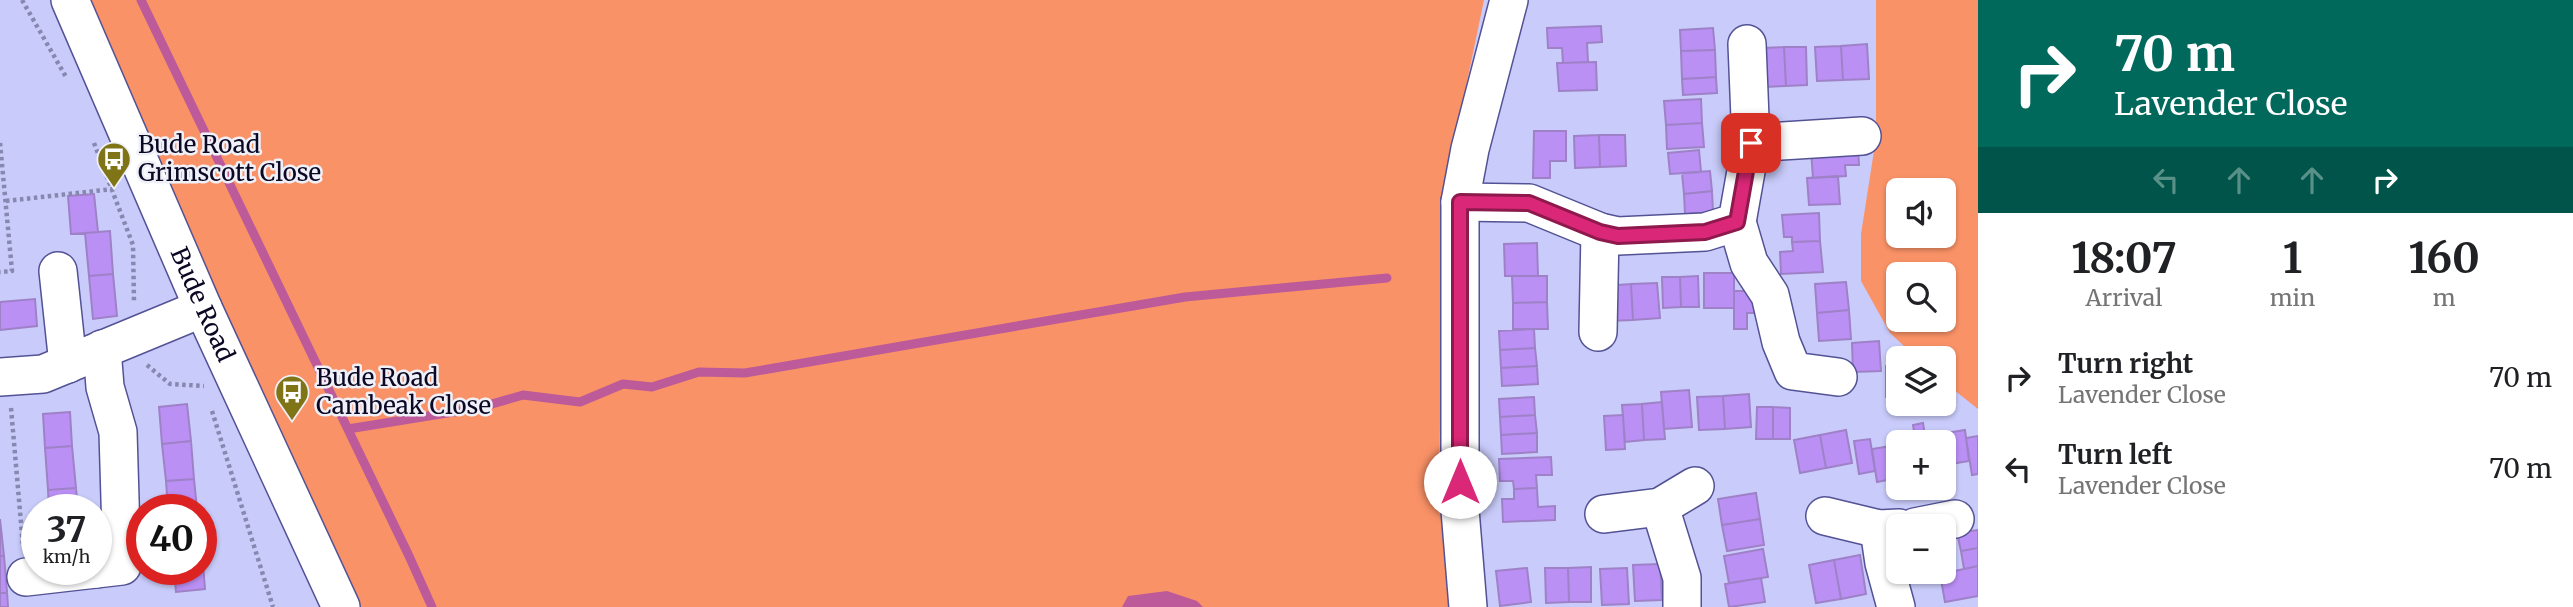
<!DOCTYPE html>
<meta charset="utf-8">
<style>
:root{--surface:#fff;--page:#f6f6f6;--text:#202124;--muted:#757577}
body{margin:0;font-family:Merriweather,serif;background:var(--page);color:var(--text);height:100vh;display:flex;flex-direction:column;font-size:26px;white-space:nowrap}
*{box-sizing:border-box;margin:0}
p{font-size:23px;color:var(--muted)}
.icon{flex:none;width:38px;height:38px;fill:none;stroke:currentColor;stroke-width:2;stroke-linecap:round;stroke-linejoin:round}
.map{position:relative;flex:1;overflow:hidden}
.side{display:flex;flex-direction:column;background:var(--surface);width:595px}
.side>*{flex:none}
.guide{background:#00695c;color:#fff;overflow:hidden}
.buttons{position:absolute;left:1886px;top:178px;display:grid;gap:14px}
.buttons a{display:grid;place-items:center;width:70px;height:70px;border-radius:10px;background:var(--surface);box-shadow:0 2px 5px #0004;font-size:35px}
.speed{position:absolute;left:21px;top:494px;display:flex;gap:14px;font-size:35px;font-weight:700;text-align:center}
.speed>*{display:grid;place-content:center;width:91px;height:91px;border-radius:50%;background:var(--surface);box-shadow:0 2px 5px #0004;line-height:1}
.speed small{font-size:18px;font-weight:400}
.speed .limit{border:10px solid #d22;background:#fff;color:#111}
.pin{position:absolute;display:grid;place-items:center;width:60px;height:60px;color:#fff;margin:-30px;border-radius:14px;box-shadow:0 4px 10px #0006}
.me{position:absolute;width:77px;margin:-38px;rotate:0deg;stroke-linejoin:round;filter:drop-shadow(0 0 5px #0008)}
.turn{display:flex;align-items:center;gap:24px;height:147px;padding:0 21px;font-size:32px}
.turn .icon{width:91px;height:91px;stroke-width:2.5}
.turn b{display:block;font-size:49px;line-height:60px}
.lanes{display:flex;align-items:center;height:66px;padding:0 21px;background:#0003;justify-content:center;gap:35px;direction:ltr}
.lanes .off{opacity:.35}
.eta{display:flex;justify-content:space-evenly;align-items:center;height:119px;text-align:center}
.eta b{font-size:42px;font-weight:700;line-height:49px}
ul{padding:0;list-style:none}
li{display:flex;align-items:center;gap:21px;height:91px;padding:0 21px}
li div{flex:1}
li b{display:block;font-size:26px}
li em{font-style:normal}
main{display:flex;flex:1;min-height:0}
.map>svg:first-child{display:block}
</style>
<main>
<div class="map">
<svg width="1978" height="607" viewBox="0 0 1978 607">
<rect width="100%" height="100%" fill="#c9ccfa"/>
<!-- green -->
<path fill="#fa9267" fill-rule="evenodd" d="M82 0H1484L1443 197 1439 495 1449 607H355Z
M1876 0H1978V409L1944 382V359H1918L1890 333 1861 281V234L1876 138ZM1899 191H1944V236H1899ZM1899 275H1944V320H1899Z"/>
<!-- water -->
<path fill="#bc5a9a" d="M1167 591 1197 601 1203 607H1122L1128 596Z"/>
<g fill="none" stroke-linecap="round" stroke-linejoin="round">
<!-- stream -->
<path stroke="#bc5a9a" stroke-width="9" d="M141 0 409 556 432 607
M348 429 478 408 523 395 580 402 623 384 652 387 699 372 745 373 1185 297 1387 278"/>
</g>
<!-- building -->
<path fill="#bb90f5" stroke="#9e81c7" stroke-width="2" d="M1601 26 1602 42 1587 43 1588 62 1563 63 1562 48H1548L1547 28Z
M1713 28 1715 50 1681 51 1680 30Z
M1867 44 1869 79 1843 80 1841 46Z
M1841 46 1843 80 1817 81 1815 47Z
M1784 47H1806L1807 85 1786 86Z
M1784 47 1786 86 1764 87 1762 48Z
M1715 50 1716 77 1682 79 1681 51Z
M1596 62 1597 90 1559 91 1557 63Z
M1716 77 1717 93 1683 95 1682 79Z
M1701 99 1702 123 1666 125 1664 101Z
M1702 123 1704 147 1667 149 1666 125Z
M1534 131H1566V161H1550V178H1533Z
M1599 135H1625L1626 166 1600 167Z
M1599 135 1600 167 1575 168 1574 136Z
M1858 149 1859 165H1845L1846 176 1813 178 1811 151Z
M1699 150 1701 172 1670 174 1668 153Z
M1710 171 1712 191 1684 194 1682 173Z
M1838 176 1840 204 1809 205 1807 178Z
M1712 191 1713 212 1685 214 1684 194Z
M94 194 98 232 71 234 68 196Z
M1819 213 1820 241 1792 242V237H1784L1782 215Z
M110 231 113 274 89 276 85 233Z
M1820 241 1823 272 1781 274 1780 252 1793 251 1792 242Z
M1537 243 1538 276H1505L1504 244Z
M1704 273H1734V308H1704Z
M113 274 117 316 93 319 89 276Z
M1512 276H1547V302L1513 303Z
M1698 276 1699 307H1681L1680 277Z
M1662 277H1680L1681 307 1663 308Z
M1846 282 1849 310 1817 313 1815 284Z
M1657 283 1660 318 1633 320 1631 284Z
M1631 284 1633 320 1607 321 1604 286Z
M1734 291H1761V313H1747V329H1734Z
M35 299 37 326 0 330V302Z
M1547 302 1548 329H1513V303Z
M1849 310 1851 339 1819 341 1817 313Z
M1534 329 1535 348 1500 350 1499 331Z
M1879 341 1881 371 1853 372 1852 343Z
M1535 348 1537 366 1501 368 1500 350Z
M1899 365V396L1886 397V366Z
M1537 366 1538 384 1502 386 1501 368Z
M1689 390 1692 427 1664 429 1661 392Z
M1749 394 1751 427 1725 429 1723 396Z
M1723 396 1725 429 1699 430 1697 397Z
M1534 397 1535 415 1500 417 1499 399Z
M1662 402 1665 439 1644 440 1642 404Z
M187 404 191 441 162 444 159 407Z
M1642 404 1644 440 1625 442 1622 405Z
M1757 407H1773V439H1756Z
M1773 407 1790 408V439H1773Z
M70 412 72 446 45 448 43 414Z
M1535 415 1537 433 1501 435 1500 417Z
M1623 415 1625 449 1606 450 1604 416Z
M1923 423 1925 436 1940 434 1942 443H1916L1913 425Z
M1846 430 1852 463 1826 468 1820 435Z
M1965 430 1969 461 1945 465 1944 443H1942L1940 434Z
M1537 433V452L1502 454 1501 435Z
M1820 435 1826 468 1800 473 1794 440Z
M1978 436V474L1972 475 1966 438Z
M1870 439 1875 471 1859 474 1854 441Z
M191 441 194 479 166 481 162 444Z
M1899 444V478H1897L1891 446Z
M72 446 76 488 48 490 45 448Z
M1891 446 1897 478 1877 482 1872 449Z
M1551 457 1552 475H1536L1537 488 1514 489 1513 481H1500L1499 459Z
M194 479 197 509H168L166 481Z
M76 488 78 509H49L48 490Z
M1537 488 1538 507 1555 506V520L1503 522 1502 499H1514V489Z
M1756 493 1760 519 1722 525 1718 499Z
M0 519 4 556H0Z
M1760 519 1764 545 1727 551 1722 525Z
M1978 530V548L1961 551 1957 533Z
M1978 548V566L1964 569 1961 551Z
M1763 549 1768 577 1729 583 1724 556Z
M202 552 205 589 176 592 174 569H201Z
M1860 555 1866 594 1841 599 1834 560Z
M0 556H4L7 592 0 593Z
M1834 560 1841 599 1816 603 1809 565Z
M1660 564 1662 600 1635 601 1633 565Z
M1978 566V596L1945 602 1940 574Z
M1591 567V602H1569L1568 568Z
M1527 568 1531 602 1500 606 1496 571Z
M1545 568H1568L1569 602 1546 603Z
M1627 568 1629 604 1602 605 1600 569Z
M1761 578 1765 602 1729 607 1725 584Z
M7 592 8 607H0V593Z"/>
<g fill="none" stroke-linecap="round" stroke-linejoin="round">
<!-- minor casing -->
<g stroke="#535295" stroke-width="40">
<g id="minor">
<path id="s1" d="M70 0 203 308 341 607"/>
<path d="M1751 143 1862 136"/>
<path d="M1460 202 1529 203 1600 232 1618 236 1705 232 1737 222 1751 143 1747 44"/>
<path d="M1737 222 1749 263 1770 295 1781 342 1793 371 1838 377"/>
<path d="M58 271 68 364"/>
<path d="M1598 332 1600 232"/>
<path d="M0 377 43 374 203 308"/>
<path d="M1660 507 1682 578V607"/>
<path d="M1604 514 1660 507 1695 486"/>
<path d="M1825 516 1879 529 1899 528"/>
<path d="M1915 527 1955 519"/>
<path d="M1879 529 1884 563 1896 607"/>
<path d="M96 569 122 566 118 432 105 387 102 349"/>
<path d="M26 577 96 569"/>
<path d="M1468 607 1460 510V202L1470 149 1509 0"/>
</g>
</g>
<!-- path -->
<path stroke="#8788b0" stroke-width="4.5" stroke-dasharray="3.5 3.5" stroke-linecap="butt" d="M22 0 66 77
M0 143 12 271 0 272
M94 143 133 245 134 302
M6 201 113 189
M147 365 170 384 204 386
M11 408 23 546
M212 411 273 607"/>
<!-- minor -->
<use href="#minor" stroke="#fff" stroke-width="37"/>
</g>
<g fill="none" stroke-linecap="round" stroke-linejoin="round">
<!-- route casing -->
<g stroke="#8e194d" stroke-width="18">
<path id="route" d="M1460 482V202L1529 203 1600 232 1618 236 1705 232 1737 222 1751 143"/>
</g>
<!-- route -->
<use href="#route" stroke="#db2777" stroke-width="12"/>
</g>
<!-- icons -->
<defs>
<g id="bus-pin" transform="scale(1.75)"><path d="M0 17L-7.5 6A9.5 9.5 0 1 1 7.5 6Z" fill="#7f7517" stroke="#eff0f8"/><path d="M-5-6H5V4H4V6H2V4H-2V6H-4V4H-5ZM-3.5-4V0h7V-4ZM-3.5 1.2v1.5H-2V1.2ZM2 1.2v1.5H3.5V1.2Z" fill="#fff"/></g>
</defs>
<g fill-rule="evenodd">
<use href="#bus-pin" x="114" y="159"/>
<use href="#bus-pin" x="292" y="392"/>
</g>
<g text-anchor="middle" stroke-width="5" stroke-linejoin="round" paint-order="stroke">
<!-- poi labels -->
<g font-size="24" fill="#0b0823" stroke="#eff0f8" text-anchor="start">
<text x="138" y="153">Bude Road<tspan x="138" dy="28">Grimscott Close</tspan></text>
<text x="316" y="386">Bude Road<tspan x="316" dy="28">Cambeak Close</tspan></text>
</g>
<!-- street labels -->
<g font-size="24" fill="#0b0823" stroke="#eff0f8">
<text dy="8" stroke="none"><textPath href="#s1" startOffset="332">Bude Road</textPath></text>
</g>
</g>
</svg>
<div class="buttons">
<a><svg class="icon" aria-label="sound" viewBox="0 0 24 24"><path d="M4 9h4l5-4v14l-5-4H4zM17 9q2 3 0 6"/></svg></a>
<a><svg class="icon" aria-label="search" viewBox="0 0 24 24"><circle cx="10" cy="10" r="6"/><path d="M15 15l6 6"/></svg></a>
<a><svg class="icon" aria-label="layers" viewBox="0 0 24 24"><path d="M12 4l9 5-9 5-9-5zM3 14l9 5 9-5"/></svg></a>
<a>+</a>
<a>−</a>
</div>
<div class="speed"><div>37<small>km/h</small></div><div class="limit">40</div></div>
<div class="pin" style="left:1751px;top:143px;background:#d93025"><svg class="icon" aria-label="arrive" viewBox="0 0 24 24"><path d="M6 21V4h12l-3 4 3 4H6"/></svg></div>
<svg class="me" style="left:1460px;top:482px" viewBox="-20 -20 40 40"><circle r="19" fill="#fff"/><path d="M0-13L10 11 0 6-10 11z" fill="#db2777"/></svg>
</div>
<section class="side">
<div class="guide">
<div class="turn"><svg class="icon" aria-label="right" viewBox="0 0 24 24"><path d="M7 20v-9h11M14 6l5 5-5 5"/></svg><div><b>70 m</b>Lavender Close</div></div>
<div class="lanes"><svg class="icon off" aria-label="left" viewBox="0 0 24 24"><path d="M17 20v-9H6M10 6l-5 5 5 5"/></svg><svg class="icon off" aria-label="ahead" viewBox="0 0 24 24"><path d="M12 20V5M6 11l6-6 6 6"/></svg><svg class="icon off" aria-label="ahead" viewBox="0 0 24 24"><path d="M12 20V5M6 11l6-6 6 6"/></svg><svg class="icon" aria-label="right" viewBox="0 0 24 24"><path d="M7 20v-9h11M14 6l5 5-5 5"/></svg></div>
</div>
<div class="eta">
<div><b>18:07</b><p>Arrival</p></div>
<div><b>1</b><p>min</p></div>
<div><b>160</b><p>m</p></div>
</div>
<ul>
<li><svg class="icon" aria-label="right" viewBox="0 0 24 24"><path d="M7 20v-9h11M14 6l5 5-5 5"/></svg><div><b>Turn right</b><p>Lavender Close</p></div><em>70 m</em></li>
<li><svg class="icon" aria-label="left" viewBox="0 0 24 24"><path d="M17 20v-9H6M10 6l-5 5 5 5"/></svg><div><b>Turn left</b><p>Lavender Close</p></div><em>70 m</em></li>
</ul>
</section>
</main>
